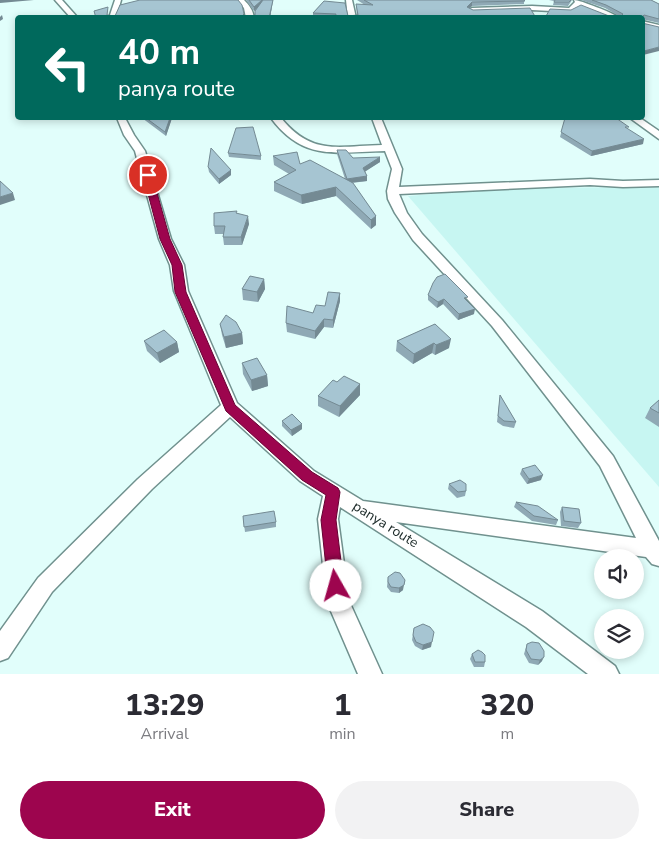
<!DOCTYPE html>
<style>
:root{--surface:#fff;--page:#f2f2f3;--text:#2b2b33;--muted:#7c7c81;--accent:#9d054e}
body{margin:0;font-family:"Nunito Sans",sans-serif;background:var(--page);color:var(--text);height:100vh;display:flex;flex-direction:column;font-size:19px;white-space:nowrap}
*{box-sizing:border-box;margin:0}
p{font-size:16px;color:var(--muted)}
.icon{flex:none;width:28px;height:28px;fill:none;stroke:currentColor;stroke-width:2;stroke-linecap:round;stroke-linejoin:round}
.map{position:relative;height:674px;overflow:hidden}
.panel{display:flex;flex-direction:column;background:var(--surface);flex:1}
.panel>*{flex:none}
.hud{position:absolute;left:15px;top:15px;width:630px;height:105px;border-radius:5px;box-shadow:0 2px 8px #0003;background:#00695c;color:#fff;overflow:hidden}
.controls{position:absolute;left:594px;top:549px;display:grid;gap:10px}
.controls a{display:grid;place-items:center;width:50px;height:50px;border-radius:50%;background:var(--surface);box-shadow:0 2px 8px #0003;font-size:25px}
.pin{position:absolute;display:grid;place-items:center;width:42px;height:42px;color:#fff;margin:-21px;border:2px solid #fff;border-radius:50%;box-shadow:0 1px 5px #0007}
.me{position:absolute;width:55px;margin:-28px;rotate:353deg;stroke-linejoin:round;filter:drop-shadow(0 0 4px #0008)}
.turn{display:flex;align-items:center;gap:18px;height:105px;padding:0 20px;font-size:22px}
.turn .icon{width:65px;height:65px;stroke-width:2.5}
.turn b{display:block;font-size:35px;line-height:42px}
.eta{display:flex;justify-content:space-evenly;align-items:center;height:85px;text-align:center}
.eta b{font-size:30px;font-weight:800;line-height:35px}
.primary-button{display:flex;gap:10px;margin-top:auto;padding:10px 20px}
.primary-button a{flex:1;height:58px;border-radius:30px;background:var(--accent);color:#fff;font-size:20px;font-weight:800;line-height:58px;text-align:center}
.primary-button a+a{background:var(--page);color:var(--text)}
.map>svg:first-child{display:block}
</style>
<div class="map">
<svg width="659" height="674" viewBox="0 0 659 674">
<rect width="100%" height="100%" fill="#e1fefb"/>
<!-- built -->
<path fill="#c7f6f2" d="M659 187V487L408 196 506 188Z"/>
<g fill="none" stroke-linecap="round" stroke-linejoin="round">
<!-- minor casing -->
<g stroke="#70918e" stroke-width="3">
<path id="minor" d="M55 0H62L78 18H71Z
M115 0H121L116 18H109Z
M237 0H244C249 5 253 10 254 18H246L244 8Z
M346 0H352L356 18H348Z
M574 0C580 0 613 13 620 18H609L580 6 577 9 570 12 532 10 472 12 468 10 472 8 532 6 569 8 575 2Z
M642 21 659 25V29L642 25Z
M117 118H125L134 135 145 151 171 239 184 265 188 291 237 403 314 471 363 501 636 538 600 466 492 326 413 240 395 213 388 199 387 191 392 169 385 151C336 152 304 162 271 118H281C312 156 338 146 382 145L372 118H381L402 169 399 187 590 179 623 181 659 180V186L623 187 590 185 399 194 407 213 422 234 502 320 613 456 659 541V566L652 564 646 557 396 522 542 611 615 666 619 674H588L526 627 340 507 338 519 349 601 382 674H358L327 602 318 519 323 496 300 481 230 417 152 489 52 592 8 658 0 661V631L38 578 138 479 221 405 174 291 170 265 159 239 135 151 124 135Z
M630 118H640L659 131V139Z"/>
</g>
<!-- minor -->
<use href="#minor" fill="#fff" fill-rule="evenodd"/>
</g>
<!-- wall -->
<path fill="#8fa9b5" d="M246 0H273L270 18H250L255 15 256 9 254 11Z
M357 0H524V4L472 6 469 8 473 10 536 18H333L313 17V13L324 1 348 16 357 15 356 4 365 5Z
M549 0H572L568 6 553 5 554 1Z
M581 0H651L659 4V23L642 19V18L609 16H619L605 8Z
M142 118H172L166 136Z
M532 118H616L643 144 591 156 560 137 565 118 536 120Z
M337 150 353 158 380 162 365 171 367 176V181L352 183 376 216V225L371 229 336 196 302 204 274 191V182L289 174 274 165 273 156 300 164 345 179 337 154Z
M228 153 261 156V160L229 157Z
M208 167 231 170V175L219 184 209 172Z
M237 213 249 224 242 245H224L223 237 224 234H215L214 226Z
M264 279 265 289 258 302 243 300 242 289Z
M340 293V301L333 328 324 327 315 339 287 332 286 323 313 313 325 306Z
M428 295 468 302 474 314 458 320 443 304 437 308 428 300Z
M220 324 242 333 243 344 226 348 222 335Z
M435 324 449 348 435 355 432 353 413 364 396 351 397 341Z
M144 341 177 342 179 352 160 363 147 351Z
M242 363 267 375 268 386 252 391 243 374Z
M337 382 360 384V395L339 417 318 406V396Z
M500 395 516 422 514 428 503 426 497 422Z
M659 400V427L645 418 650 408Z
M282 421 302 429 292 436 282 426Z
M522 469 541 480 527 484 520 474Z
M449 484 466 491 465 496 457 498 448 489Z
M516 502 558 520 556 525 532 521 514 507Z
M562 507 581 523 578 528 561 526 560 512Z
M243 516 276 522V527L245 532Z
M388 577 403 590 399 593 391 592 387 587Z
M414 628 431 647 422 650 415 646 412 640Z
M527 644 542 661 538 665 529 663 524 654Z
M472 654 485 662 484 667H474L470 659Z"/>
<!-- shaded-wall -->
<path fill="#748a93" d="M0 0H34L0 3Z
M262 0 264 3 254 11V7Z
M273 0 270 18H269Z
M472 2V6L466 11 467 7Z
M2 15 3 19 0 21V17Z
M659 47V51L643 55 644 51Z
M170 118H172L166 136 165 132Z
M644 139 643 144 591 156 592 151Z
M380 157V162L363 173V168Z
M231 170V175L219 184V179Z
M367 176V181L347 183V179Z
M336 187V196L302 204 301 195Z
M13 193 15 200 0 205V197Z
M248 216 249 224 242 245 241 237Z
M376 216V225L371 229V220Z
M264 279 265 289 258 302 257 292Z
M340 293V301L333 328V320Z
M444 299 443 304 437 308 438 302Z
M475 309 474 314 458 320 459 314Z
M324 319V327L315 339V331Z
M242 333 243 344 226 348 224 337Z
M451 339 449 348 435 355 436 345Z
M177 342 179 352 160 363 157 353Z
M434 343 432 353 413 364 414 354Z
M267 375 268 386 252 391 251 380Z
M360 384V395L339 417 340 406Z
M302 424V429L292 436 291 430Z
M543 475 541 480 527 484 529 479Z
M405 580 403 590 399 593V588Z
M432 642 431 647 422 650 423 645Z
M544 657 542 661 538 665 540 660Z"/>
<!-- building -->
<path fill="#a6c5d2" stroke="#748a93" d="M140 0H238L242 5 244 14 240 18H96L94 11 108 7 107 15 115 16 120 5Z
M249 0H262L254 7Z
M263 0H273L269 18H250L251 16 255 15V11Z
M364 0H524L525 1 472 2 467 7 473 10 530 8 536 18H335L336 14 313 13 324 1 345 3 348 16 358 15 356 4 373 5Z
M555 0H571L569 2H554Z
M592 0H651L659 4V19L644 15 641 18H545L550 9 571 10 581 5 609 16H621L623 14 606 5Z
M642 23 659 27V47L644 51 642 50Z
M146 118H170L165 132Z
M565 118H616L629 127H625L644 139 592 151 561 132Z
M253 127 261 156 228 153 236 128Z
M211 148 231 170 219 179 208 167Z
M337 150H346L353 158 380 157 363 168 367 176 347 179Z
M297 152 300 164 310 160 353 183 376 216 371 220 336 187 301 195 274 182 296 170 273 156Z
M0 181 13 193 0 197Z
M237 211 236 213 248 216 241 237H223L225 226H214V213Z
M445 274 468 297 464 298 475 309 459 314 444 299 438 302 428 295 433 283 437 277Z
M250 276 264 279 257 292 242 289Z
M328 292 340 293 333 320 324 319 315 331 286 323 287 306 313 313 316 305 325 306Z
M226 315 236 322 242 333 224 337 220 324Z
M435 324 451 339 436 345 434 343 414 354 397 341Z
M164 330 177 342 157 353 144 341Z
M257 358 267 375 251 380 242 363Z
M344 376 360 384 340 406 318 396 333 380 337 382Z
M500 395 516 422 504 421 498 416Z
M659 400V413L650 408Z
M292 414 302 424 291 430 282 421Z
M535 465 543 475 529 479 522 469Z
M460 480 466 484V491L458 492 449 484Z
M516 502 538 506 558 520 534 516Z
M562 507 579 509 581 523 564 521Z
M274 511 276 522 244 527 243 516Z
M395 572 400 573 405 580 404 585 399 588 391 587 388 582V577Z
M423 624 430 627 434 632 432 642 423 645 416 642 413 635 414 628Z
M532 642 539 643 544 651V657L540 660 531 659 526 650 527 644Z
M478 650 482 652 485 655V662H475L472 654Z"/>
<!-- route -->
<path fill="#9d054e" stroke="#660333" d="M145 173 152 175 170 239 182 265 186 292 235 405 312 472 338 488 340 492 336 520 344 586 342 591 336 593 330 591 328 586 321 520 326 495 302 480 226 411 175 292 172 265 160 239 143 175Z"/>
<g text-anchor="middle" stroke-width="4" stroke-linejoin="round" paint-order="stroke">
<!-- street labels -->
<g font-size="14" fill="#1a2827" stroke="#fff">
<text transform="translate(386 524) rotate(32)" y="5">panya route</text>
</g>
</g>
</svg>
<div class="controls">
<a><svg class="icon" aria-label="sound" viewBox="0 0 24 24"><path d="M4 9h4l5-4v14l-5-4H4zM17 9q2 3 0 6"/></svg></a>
<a><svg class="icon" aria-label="layers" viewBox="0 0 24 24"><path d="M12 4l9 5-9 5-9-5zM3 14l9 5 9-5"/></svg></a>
</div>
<div class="pin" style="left:148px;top:175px;background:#d93025"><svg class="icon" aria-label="arrive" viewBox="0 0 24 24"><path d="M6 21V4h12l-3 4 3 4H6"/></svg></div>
<svg class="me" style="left:336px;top:586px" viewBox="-20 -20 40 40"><circle r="19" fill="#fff"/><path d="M0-13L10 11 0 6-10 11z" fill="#9d054e"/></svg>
<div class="hud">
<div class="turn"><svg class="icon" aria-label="left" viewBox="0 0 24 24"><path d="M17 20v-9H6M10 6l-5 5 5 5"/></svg><div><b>40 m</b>panya route</div></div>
</div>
</div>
<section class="panel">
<div class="eta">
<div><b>13:29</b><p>Arrival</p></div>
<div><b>1</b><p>min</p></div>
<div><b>320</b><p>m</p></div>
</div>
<div class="primary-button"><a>Exit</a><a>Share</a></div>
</section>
